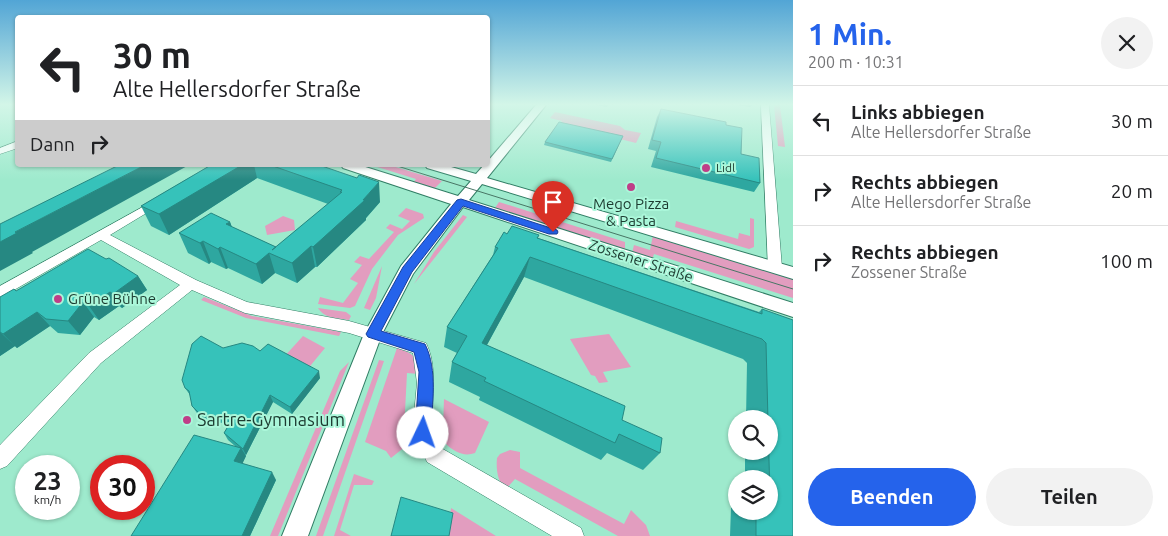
<!DOCTYPE html>
<html lang="de">
<meta charset="utf-8">
<style>
:root{--surface:#fff;--page:#f2f2f2;--text:#202124;--muted:#757577;--line:#e0e0e0;--accent:#2563eb}
body{margin:0;font-family:Ubuntu,sans-serif;background:var(--page);color:var(--text);height:100vh;display:flex;flex-direction:column;font-size:19px;white-space:nowrap}
*{box-sizing:border-box;margin:0}
p{font-size:16px;color:var(--muted)}
.icon{flex:none;width:28px;height:28px;fill:none;stroke:currentColor;stroke-width:2;stroke-linecap:round;stroke-linejoin:round}
.map{position:relative;flex:1;overflow:hidden}
.sheet{display:flex;flex-direction:column;background:var(--surface);width:375px}
.sheet>*{flex:none}
.hud{position:absolute;left:15px;top:15px;width:475px;height:152px;border-radius:5px;box-shadow:0 1px 4px #0004;background:#fff;color:var(--text);overflow:hidden}
.buttons{position:absolute;left:728px;top:410px;display:grid;gap:10px}
.buttons a{display:grid;place-items:center;width:50px;height:50px;border-radius:50%;background:var(--surface);box-shadow:0 1px 4px #0004;font-size:25px}
.speed{position:absolute;left:15px;top:455px;display:flex;gap:10px;font-size:25px;font-weight:700;text-align:center}
.speed>*{display:grid;place-content:center;width:65px;height:65px;border-radius:50%;background:var(--surface);box-shadow:0 1px 4px #0004;line-height:1}
.speed small{font-size:12px;font-weight:400}
.speed .limit{border:8px solid #d22;background:#fff;color:#111}
.pin{position:absolute;display:grid;place-items:center;width:42px;height:42px;color:#fff;margin:-51px -21px;border-radius:50% 50% 50% 0;rotate:-45deg;box-shadow:0 0 5px #0007}
.pin .icon{rotate:45deg}
.me{position:absolute;width:55px;margin:-28px;rotate:3deg;stroke-linejoin:round;filter:drop-shadow(0 0 4px #0008)}
.turn{display:flex;align-items:center;gap:18px;height:105px;padding:0 15px;font-size:22px}
.turn .icon{width:65px;height:65px;stroke-width:2.5}
.turn b{display:block;font-size:35px;line-height:42px}
.then{display:flex;align-items:center;height:48px;padding:0 15px;background:#0003;gap:10px;font-size:19px}
.round{display:grid;place-items:center;flex:none;width:52px;height:52px;border-radius:26px;background:var(--page)}
.headline{display:flex;align-items:center;justify-content:space-between;height:85px;padding:0 15px}
h1{font-size:30px;font-weight:600;line-height:38px;color:var(--accent)}
.cta{display:flex;gap:10px;margin-top:auto;padding:10px 15px}
.cta a{flex:1;height:58px;border-radius:30px;background:var(--accent);color:#fff;font-size:20px;font-weight:600;line-height:58px;text-align:center}
.cta a+a{background:var(--page);color:var(--text)}
ul{padding:0;list-style:none}
li{display:flex;align-items:center;gap:15px;height:70px;padding:0 15px;border-top:1px solid var(--line)}
li div{flex:1}
li b{display:block;font-size:19px}
li em{font-style:normal}
main{display:flex;flex:1;min-height:0}
.map>svg:first-child{display:block}
</style>
<main>
<div class="map">
<svg width="793" height="536" viewBox="0 0 793 536">
<rect width="100%" height="100%" fill="#9eeacd"/>
<!-- green -->
<path fill="#e29dbf" d="M774 105H780L785 147 778 146Z
M555 112 620 126 625 130 641 133 636 143 560 124 562 121 550 118Z
M371 165H389L442 181 434 189 413 183 416 179Z
M499 202 625 242V251L498 209 495 208Z
M406 208 423 214 424 218 398 235 372 269 355 306 350 308 318 304 320 297 343 303 358 283 350 279 362 265 354 262 360 256 369 259 394 232 386 228 390 224 402 229 410 221 398 216Z
M463 215 467 217 414 284 434 252Z
M283 216 294 220 295 230 267 235 265 226Z
M750 218 754 219V247L749 249 675 227 676 221 738 239 739 233 750 236Z
M653 235 793 278V298L654 254 652 260 632 253 634 245 650 250Z
M382 266 376 298 370 310 364 308Z
M204 297 252 316 341 332 339 336 246 318 201 300Z
M318 308 346 312 351 316 349 320C337 318 325 319 318 308Z
M609 334 631 367 603 372 608 382 599 383 595 376 591 375 570 339Z
M303 336 325 348 306 371 283 358Z
M397 348C414 354 417 356 419 374L407 373 404 431 417 432 416 438 391 458 386 451 365 442Z
M379 360 384 361 323 536H316Z
M349 362 278 536H270L340 371Z
M444 399 489 422 475 453C464 457 454 452 445 443L443 427Z
M510 450 520 452V468L624 524 631 510 646 525 650 536H618L515 479 506 489C497 482 496 468 497 458L500 454Z
M354 474 374 481 372 485H354L340 530 351 536H334Z
M451 508 496 536H448Z"/>
<g fill="none" stroke-linecap="round" stroke-linejoin="round">
<!-- minor casing -->
<g stroke="#307d64" stroke-width="1">
<path id="minor" d="M761 105H769L782 268 780 271H770L768 268Z
M18 141V148L0 154V148Z
M159 198 163 199 165 201 163 203 110 235 196 280 247 302 349 321 426 343C443 377 422 416 441 448L581 528 584 536H552L427 462 415 434 414 414 417 383 413 353 349 333 245 313 192 290 101 363 7 466 0 469V445L89 353 180 285 101 240 0 298V286Z"/>
</g>
<!-- tertiary casing -->
<g stroke="#307d64" stroke-width="2">
<path id="tertiary" d="M536 105H546L487 178 793 267V279L482 184 469 200 793 303V317L463 207 413 274 382 334 308 536H282L364 334 401 266 451 204 343 168 341 165H359L458 196 471 181 427 168 425 165H444L476 174 484 165H488V161Z"/>
</g>
<!-- minor -->
<use href="#minor" fill="#fff" fill-rule="evenodd"/>
<!-- tertiary -->
<use href="#tertiary" fill="#fff" fill-rule="evenodd"/>
<!-- tram -->
<path stroke="#487665" stroke-width="1" d="M394 165 793 289"/>
</g>
<!-- wall -->
<path fill="#2ea7a0" d="M596 105H608L607 107Z
M737 105H752L750 107Z
M661 109 726 125 741 154 760 183 754 192 651 167 656 151 648 149 657 117Z
M623 136 611 162 544 145 545 142Z
M211 165H319L380 202 366 218V220L317 267H315L297 283 275 273 262 284 228 268 226 269 211 262 209 264 188 253 179 233 230 222 232 227 276 247 328 204 257 178 169 235 151 226 141 206Z
M507 234 539 235 538 238 759 312 762 309 793 536H730L731 508 736 504V511H769V479H745V451H769V419H746L747 363 743 359 524 277 487 345 622 420 660 453 643 470 607 453 601 460 479 400 480 397 449 382 452 362 457 353 444 347 447 327 493 255 495 247Z
M138 276 147 290 122 308 119 306 99 320 94 317 80 335 58 333 50 326 17 348 15 346 0 356V297Z
M223 348 260 351 320 378 292 414 273 402 246 455 245 454 246 456 242 463 276 480 250 536H131L235 446 228 440 224 433 230 422 207 424 197 413 192 406 190 395 185 388Z"/>
<!-- shaded-wall -->
<path fill="#268882" d="M145 165H189L32 252 33 253 0 271V242L15 232Z
M242 165H254L257 178 169 235 159 214Z
M379 182 380 202 366 218V220L317 267 313 247 363 200Z
M230 222 237 242 226 224Z
M203 241 211 262 209 264 200 243Z
M311 246 315 267 297 283 292 263Z
M220 247 228 268 226 269 218 249Z
M269 253 275 273 262 284 256 264Z
M530 257 524 277 477 363 482 343Z
M138 276 147 290 122 308 113 294Z
M110 292 119 306 99 320 89 306Z
M83 302 94 317 80 335 68 321Z
M37 312 50 326 17 348 3 334Z
M0 332 15 346 0 356Z
M319 371 320 378 292 414 290 407Z
M270 395 273 402 246 455 243 449Z
M241 448 246 456 240 469 234 461Z
M272 472 276 480 250 536H242Z"/>
<!-- building -->
<path fill="#36c2ba" stroke="#268882" d="M661 109 726 122V125L742 128 741 154 759 158 760 183 656 158 661 142 652 140Z
M559 122 623 136 612 159 545 142Z
M119 165H145L15 232 17 233 0 242V224Z
M211 165H242L159 214 141 206Z
M270 165H319L357 178 359 175 379 182 363 200H365L313 247 311 246 292 263 269 253 256 264 220 247 218 249 203 241 200 243 179 233 211 213 230 222 226 224 276 247 272 250 342 192H340L342 190Z
M512 226 539 235 537 238 762 314V309L793 320V536H756V511H769V499H770L766 343 762 339 530 257 482 343 625 406 622 420 662 438 660 453 619 434 615 443 484 381 486 378 452 362 467 336 447 327 498 248 495 247 504 232 507 234Z
M88 249 106 259 109 258 138 276 113 294 110 292 89 306 83 302 68 321 46 319 37 312 3 334 0 332V297L14 289 16 291Z
M201 336 223 348 242 343 253 346 260 351 268 344 319 371 290 407 270 395 243 449 224 433 235 415 203 417 192 406 189 391 185 388 182 380 192 344Z
M194 435 241 448 234 461 272 472 242 536H131Z
M401 497 453 513 449 536H391Z"/>
<!-- sky -->
<linearGradient id="sky" x2="0" y2="1"><stop stop-color="#52a5d5"/><stop offset="0.58" stop-color="#d3f6e8"/><stop offset="1" stop-color="#d3f6e8" stop-opacity="0"/></linearGradient>
<rect width="793" height="180" fill="url(#sky)"/>
<!-- route -->
<path fill="#2563eb" stroke="#184099" d="M461 199 557 230 558 232 557 234H549L463 206 412 272 381 331 425 344C438 370 432 404 431 433L428 438 423 440 417 438 415 433 419 372 414 352 368 337 366 334 403 267 457 200Z"/>
<!-- markers -->
<g fill="#bf3e88" stroke="#abf7da" stroke-width="2">
<circle cx="706" cy="168" r="5"/>
<circle cx="631" cy="187" r="5"/>
<circle cx="58" cy="299" r="5"/>
<circle cx="187" cy="420" r="5"/>
</g>
<g text-anchor="middle" stroke-width="4" stroke-linejoin="round" paint-order="stroke">
<!-- far-poi labels -->
<g font-size="12" fill="#1c3b30" stroke="#abf7da" text-anchor="start">
<text x="716" y="172">Lidl</text>
</g>
<!-- poi labels -->
<g font-size="15" fill="#1c3b30" stroke="#abf7da">
<text x="631" y="209">Mego Pizza<tspan x="631" dy="17">&amp; Pasta</tspan></text>
<text x="68" y="304" text-anchor="start">Grüne Bühne</text>
</g>
<!-- street labels -->
<g font-size="15" fill="#1c3b30" stroke="#abf7da">
<text transform="translate(641 261) rotate(18)" y="5">Zossener Straße</text>
</g>
<!-- near-poi labels -->
<g font-size="18" fill="#1c3b30" stroke="#abf7da" text-anchor="start">
<text x="197" y="426">Sartre-Gymnasium</text>
</g>
</g>
</svg>
<div class="buttons">
<a><svg class="icon" aria-label="search" viewBox="0 0 24 24"><circle cx="10" cy="10" r="6"/><path d="M15 15l6 6"/></svg></a>
<a><svg class="icon" aria-label="layers" viewBox="0 0 24 24"><path d="M12 4l9 5-9 5-9-5zM3 14l9 5 9-5"/></svg></a>
</div>
<div class="speed"><div>23<small>km/h</small></div><div class="limit">30</div></div>
<div class="pin" style="left:553px;top:232px;background:#d93025"><svg class="icon" aria-label="arrive" viewBox="0 0 24 24"><path d="M6 21V4h12l-3 4 3 4H6"/></svg></div>
<svg class="me" style="left:423px;top:433px" viewBox="-20 -20 40 40"><circle r="19" fill="#fff"/><path d="M0-13L10 11 0 6-10 11z" fill="#2563eb"/></svg>
<div class="hud">
<div class="turn"><svg class="icon" aria-label="left" viewBox="0 0 24 24"><path d="M17 20v-9H6M10 6l-5 5 5 5"/></svg><div><b>30 m</b>Alte Hellersdorfer Straße</div></div>
<div class="then">Dann<svg class="icon" aria-label="right" viewBox="0 0 24 24"><path d="M7 20v-9h11M14 6l5 5-5 5"/></svg></div>
</div>
</div>
<section class="sheet">
<div class="headline"><div><h1>1 Min.</h1><p>200 m · 10:31</p></div><a class="round"><svg class="icon" aria-label="close" viewBox="0 0 24 24"><path d="M6 6l12 12M18 6L6 18"/></svg></a></div>
<ul>
<li><svg class="icon" aria-label="left" viewBox="0 0 24 24"><path d="M17 20v-9H6M10 6l-5 5 5 5"/></svg><div><b>Links abbiegen</b><p>Alte Hellersdorfer Straße</p></div><em>30 m</em></li>
<li><svg class="icon" aria-label="right" viewBox="0 0 24 24"><path d="M7 20v-9h11M14 6l5 5-5 5"/></svg><div><b>Rechts abbiegen</b><p>Alte Hellersdorfer Straße</p></div><em>20 m</em></li>
<li><svg class="icon" aria-label="right" viewBox="0 0 24 24"><path d="M7 20v-9h11M14 6l5 5-5 5"/></svg><div><b>Rechts abbiegen</b><p>Zossener Straße</p></div><em>100 m</em></li>
</ul>
<div class="cta"><a>Beenden</a><a>Teilen</a></div>
</section>
</main>
